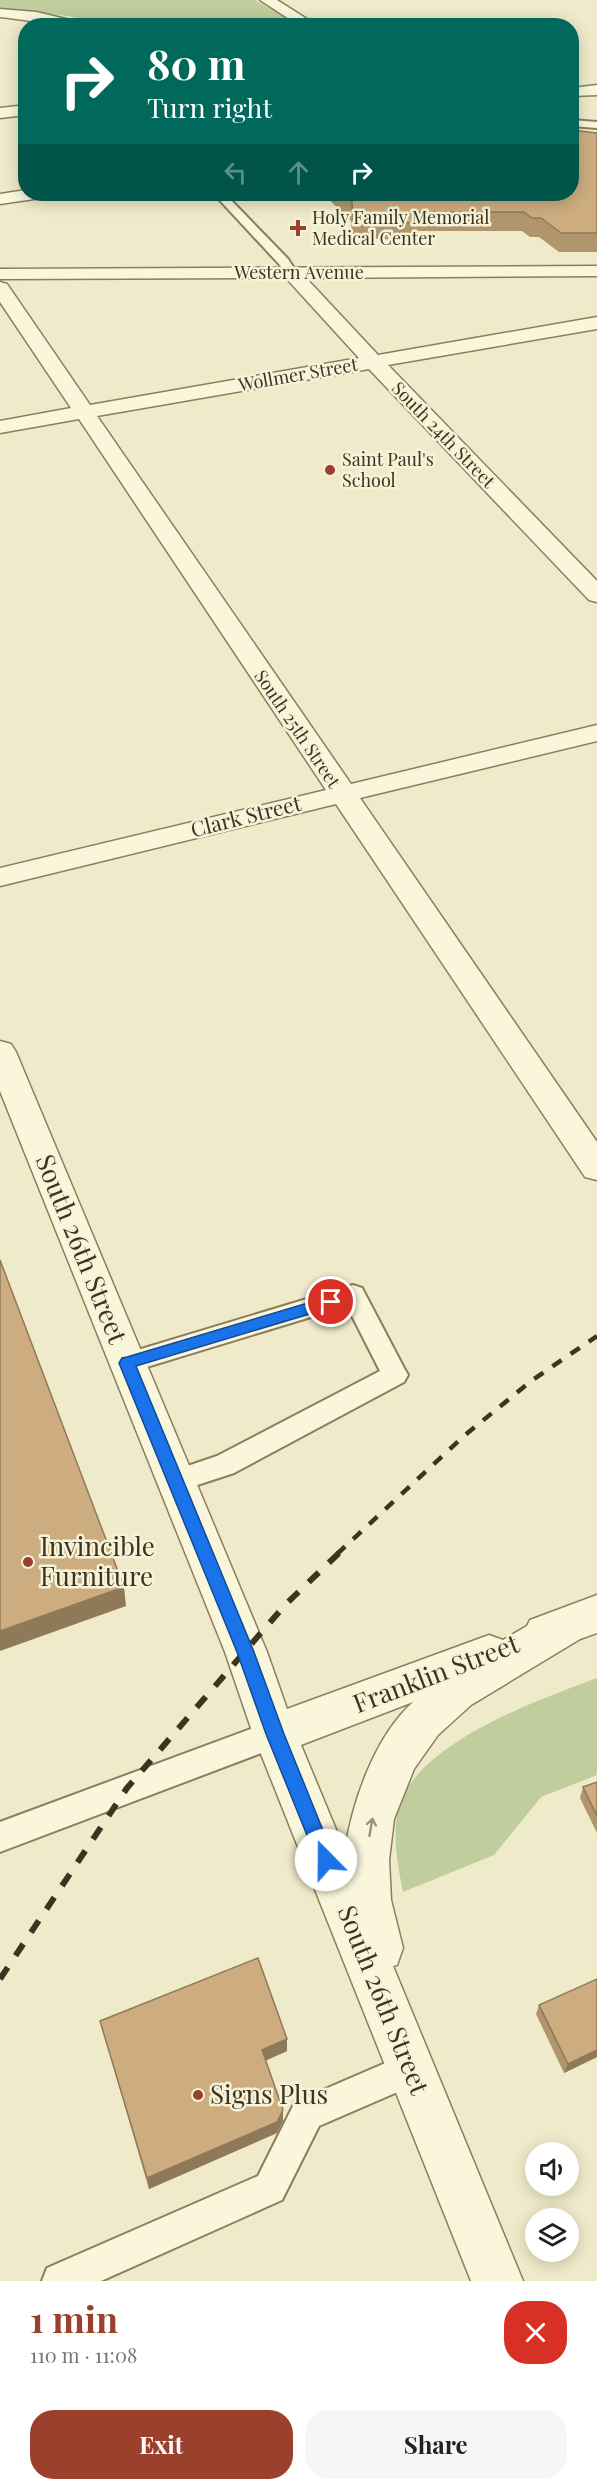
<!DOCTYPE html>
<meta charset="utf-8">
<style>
:root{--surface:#fff;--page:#f6f6f6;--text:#222;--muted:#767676;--accent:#9b402d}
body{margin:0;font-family:"Playfair Display",serif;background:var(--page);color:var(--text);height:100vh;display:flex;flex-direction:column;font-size:22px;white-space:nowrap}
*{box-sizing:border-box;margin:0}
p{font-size:20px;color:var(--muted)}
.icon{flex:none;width:33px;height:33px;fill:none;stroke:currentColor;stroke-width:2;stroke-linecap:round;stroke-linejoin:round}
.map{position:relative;height:2281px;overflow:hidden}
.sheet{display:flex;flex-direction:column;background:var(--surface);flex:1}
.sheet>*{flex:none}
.guide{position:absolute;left:18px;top:18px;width:561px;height:183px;border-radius:24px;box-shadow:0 3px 15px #0003;background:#00695c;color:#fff;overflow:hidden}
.fabs{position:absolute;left:525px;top:2142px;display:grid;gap:12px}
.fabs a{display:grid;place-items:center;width:54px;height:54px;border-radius:50%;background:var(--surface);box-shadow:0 3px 15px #0003;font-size:30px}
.pin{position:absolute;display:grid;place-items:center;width:51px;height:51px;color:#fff;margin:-26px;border:3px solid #fff;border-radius:50%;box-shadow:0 2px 6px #0007}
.me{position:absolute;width:66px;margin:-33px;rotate:338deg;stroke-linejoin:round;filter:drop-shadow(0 0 4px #0008)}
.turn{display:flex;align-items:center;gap:21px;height:126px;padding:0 30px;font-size:27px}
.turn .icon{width:78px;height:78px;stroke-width:2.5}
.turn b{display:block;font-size:42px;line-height:51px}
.lanes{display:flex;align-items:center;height:57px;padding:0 30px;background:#0003;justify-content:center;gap:30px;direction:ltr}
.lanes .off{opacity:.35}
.round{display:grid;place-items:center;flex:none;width:63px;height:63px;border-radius:24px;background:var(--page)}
.head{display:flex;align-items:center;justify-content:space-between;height:102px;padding:0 30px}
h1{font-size:36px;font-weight:700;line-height:45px;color:var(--accent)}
.primary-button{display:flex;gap:12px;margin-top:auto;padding:12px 30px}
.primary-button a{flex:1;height:69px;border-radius:24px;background:var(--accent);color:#fff;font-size:24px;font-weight:700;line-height:69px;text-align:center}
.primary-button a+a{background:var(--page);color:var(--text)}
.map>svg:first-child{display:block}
</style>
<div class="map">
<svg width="597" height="2281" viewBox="0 0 597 2281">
<rect width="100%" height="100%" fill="#efeac9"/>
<!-- green -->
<path fill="#bfce9c" d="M0 0H255L299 25H101L69 16 0 9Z
M597 1678V1775L541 1797 494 1855 403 1892C398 1867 393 1841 397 1815 408 1745 539 1700 597 1678Z"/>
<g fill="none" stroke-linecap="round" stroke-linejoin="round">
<!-- service casing -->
<g stroke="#8c7e5d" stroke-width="4">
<path id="service" d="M572 120 597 122V128L572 126Z
M214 194H225L288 259 297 273 295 276H287L279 264Z
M353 1285 362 1288 404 1368 408 1375 404 1382 234 1473 176 1492 167 1489 163 1481 167 1473 217 1456 380 1371 347 1306 127 1373 118 1370 114 1363 118 1356Z
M275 1720 285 1724 290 1734 285 1744 0 1852V1822Z
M411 2052 423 2057 428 2069 423 2081 319 2126 282 2200 101 2281H42L47 2268 258 2176 295 2102Z"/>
</g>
<!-- minor casing -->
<g stroke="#8c7e5d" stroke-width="3">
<path id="minor" d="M260 0H277L318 26H300Z
M0 9 36 12 83 23 85 26C56 26 29 20 0 17Z
M597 85V95L572 96V88Z
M26 105V115L0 118V108Z
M26 190V194H43L41 198 0 204V194Z
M597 266V276L306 278 378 355 597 317V329L388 365 597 581V602L589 600 369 369 97 416 351 784 597 725V741L360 798 597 1142V1180L585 1177 336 804 0 886V868L326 790 79 419 0 433V421L71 408 0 302V282L7 284 90 405 359 358 286 278 0 279V269Z
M0 1041 11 1044 16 1052 267 1652 287 1709 489 1635 503 1640 527 1626 530 1620 597 1595V1633L580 1639 471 1705 438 1735 414 1769 394 1819 389 1860 391 1900 403 1948 397 1965 393 1966 523 2281H471L253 1734 225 1652 0 1091ZM413 1702C375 1736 352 1802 345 1851L301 1745Z"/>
</g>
<!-- service -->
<use href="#service" fill="#f9f6dc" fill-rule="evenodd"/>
<!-- minor -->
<use href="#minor" fill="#f9f6dc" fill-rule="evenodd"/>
<!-- rail-far1 -->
<path stroke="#3c3321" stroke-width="4.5" stroke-dasharray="11 11" stroke-linecap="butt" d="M337 1554 464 1436 531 1381 597 1336"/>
<!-- rail -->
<path stroke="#3c3321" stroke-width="6" stroke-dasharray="14 14" stroke-linecap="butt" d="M0 1979 127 1788 285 1605 339 1553"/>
</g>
<!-- wall -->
<path fill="#b0956d" d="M580 131 597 133V252H559L539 237H530L522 231H412V241L352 237 351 221 323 194H572Z
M597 1782V1833L580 1798 583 1787Z
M539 2005 597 2057 564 2073 536 2014Z
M100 2021 287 2039V2051L265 2061 283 2121 277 2133 149 2189Z"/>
<!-- shaded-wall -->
<path fill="#907959" d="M124 1587 126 1606 0 1651V1631Z
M287 2039V2051L262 2062V2050Z
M597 2050V2057L564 2073 568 2064Z
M283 2110V2121L277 2133 149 2189 147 2178Z"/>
<!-- building -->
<path fill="#cdad7f" stroke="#907959" stroke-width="1.5" d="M572 125 580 131 597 133V233H561L541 218H532L524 212H411L412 223 353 219 352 202 342 194H572Z
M0 1260 124 1587 0 1631Z
M597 1782V1816L583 1787Z
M258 1958 287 2039 262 2050 283 2110 277 2122 147 2178 100 2021Z
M597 1979V2050L568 2064 539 2005Z"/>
<!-- one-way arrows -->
<defs><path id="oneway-shaft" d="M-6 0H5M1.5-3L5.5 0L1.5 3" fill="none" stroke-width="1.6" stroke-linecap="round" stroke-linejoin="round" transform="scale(1.5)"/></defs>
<use stroke="#9a947e" href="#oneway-shaft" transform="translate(371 1827) rotate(-80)"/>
<!-- route -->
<path fill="#1a73e8" stroke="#114b97" stroke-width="1.5" d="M331 1296 336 1298 338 1302 336 1306 136 1366 254 1652 284 1734 335 1860 333 1866 326 1869 319 1866 317 1860 266 1734 237 1652 119 1363 122 1358 127 1357Z"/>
<!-- markers -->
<g fill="#9b402d" stroke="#f6f3d9" stroke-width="2">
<path d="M295 219h6v6h6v6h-6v6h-6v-6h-6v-6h6z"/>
<circle cx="330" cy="470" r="6"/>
<circle cx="28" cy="1562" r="6"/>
<circle cx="198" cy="2095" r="6"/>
</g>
<g text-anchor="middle" stroke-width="5" stroke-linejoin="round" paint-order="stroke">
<!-- far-poi labels -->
<g font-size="18" fill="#3c3321" stroke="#f6f3d9" text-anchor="start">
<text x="312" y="224">Holy Family Memorial<tspan x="312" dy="21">Medical Center</tspan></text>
<text x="342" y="466">Saint Paul's<tspan x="342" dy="21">School</tspan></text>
</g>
<!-- far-street labels -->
<g font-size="18" fill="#3c3321" stroke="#f6f3d9">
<text x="299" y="279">Western Avenue</text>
<text transform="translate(298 375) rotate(-10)" y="6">Wollmer Street</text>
<text transform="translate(443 435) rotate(46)" y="6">South 24th Street</text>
<text transform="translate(297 729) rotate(56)" y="6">South 25th Street</text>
</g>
<!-- street labels -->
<g font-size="21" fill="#3c3321" stroke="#f6f3d9">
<text transform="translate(246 817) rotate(-14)" y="7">Clark Street</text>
</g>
<!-- near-street labels -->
<g font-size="26" fill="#3c3321" stroke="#f6f3d9">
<text transform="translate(81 1249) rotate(68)" y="9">South 26th Street</text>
<text transform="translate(436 1674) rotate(-21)" y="9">Franklin Street</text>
<text transform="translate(383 2000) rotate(68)" y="9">South 26th Street</text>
</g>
<!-- near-poi labels -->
<g font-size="26" fill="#3c3321" stroke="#f6f3d9" text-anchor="start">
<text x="40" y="1556">Invincible<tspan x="40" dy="30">Furniture</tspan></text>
<text x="210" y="2104">Signs Plus</text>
</g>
</g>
</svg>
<div class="fabs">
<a><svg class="icon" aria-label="sound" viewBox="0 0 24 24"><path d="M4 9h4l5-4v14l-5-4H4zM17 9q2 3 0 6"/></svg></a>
<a><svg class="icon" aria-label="layers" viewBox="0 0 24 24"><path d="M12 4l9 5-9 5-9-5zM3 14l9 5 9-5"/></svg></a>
</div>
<div class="pin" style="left:331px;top:1302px;background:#d93025"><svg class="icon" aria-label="arrive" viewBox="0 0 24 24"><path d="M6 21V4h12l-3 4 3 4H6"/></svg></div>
<svg class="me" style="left:326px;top:1860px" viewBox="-20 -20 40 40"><circle r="19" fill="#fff"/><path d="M0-13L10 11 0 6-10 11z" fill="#1a73e8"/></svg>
<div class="guide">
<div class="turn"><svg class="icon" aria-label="right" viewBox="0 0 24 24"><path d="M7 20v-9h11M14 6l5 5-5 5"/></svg><div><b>80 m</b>Turn right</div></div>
<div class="lanes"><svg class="icon off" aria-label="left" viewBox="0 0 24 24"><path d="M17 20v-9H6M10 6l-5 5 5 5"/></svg><svg class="icon off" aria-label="ahead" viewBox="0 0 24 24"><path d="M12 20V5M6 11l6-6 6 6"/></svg><svg class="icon" aria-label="right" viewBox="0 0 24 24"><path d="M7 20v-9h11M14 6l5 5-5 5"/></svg></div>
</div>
</div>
<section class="sheet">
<div class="head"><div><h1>1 min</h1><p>110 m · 11:08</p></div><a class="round" style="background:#d93025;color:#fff"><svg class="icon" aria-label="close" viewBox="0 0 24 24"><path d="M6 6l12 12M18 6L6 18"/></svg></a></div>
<div class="primary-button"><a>Exit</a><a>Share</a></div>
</section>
